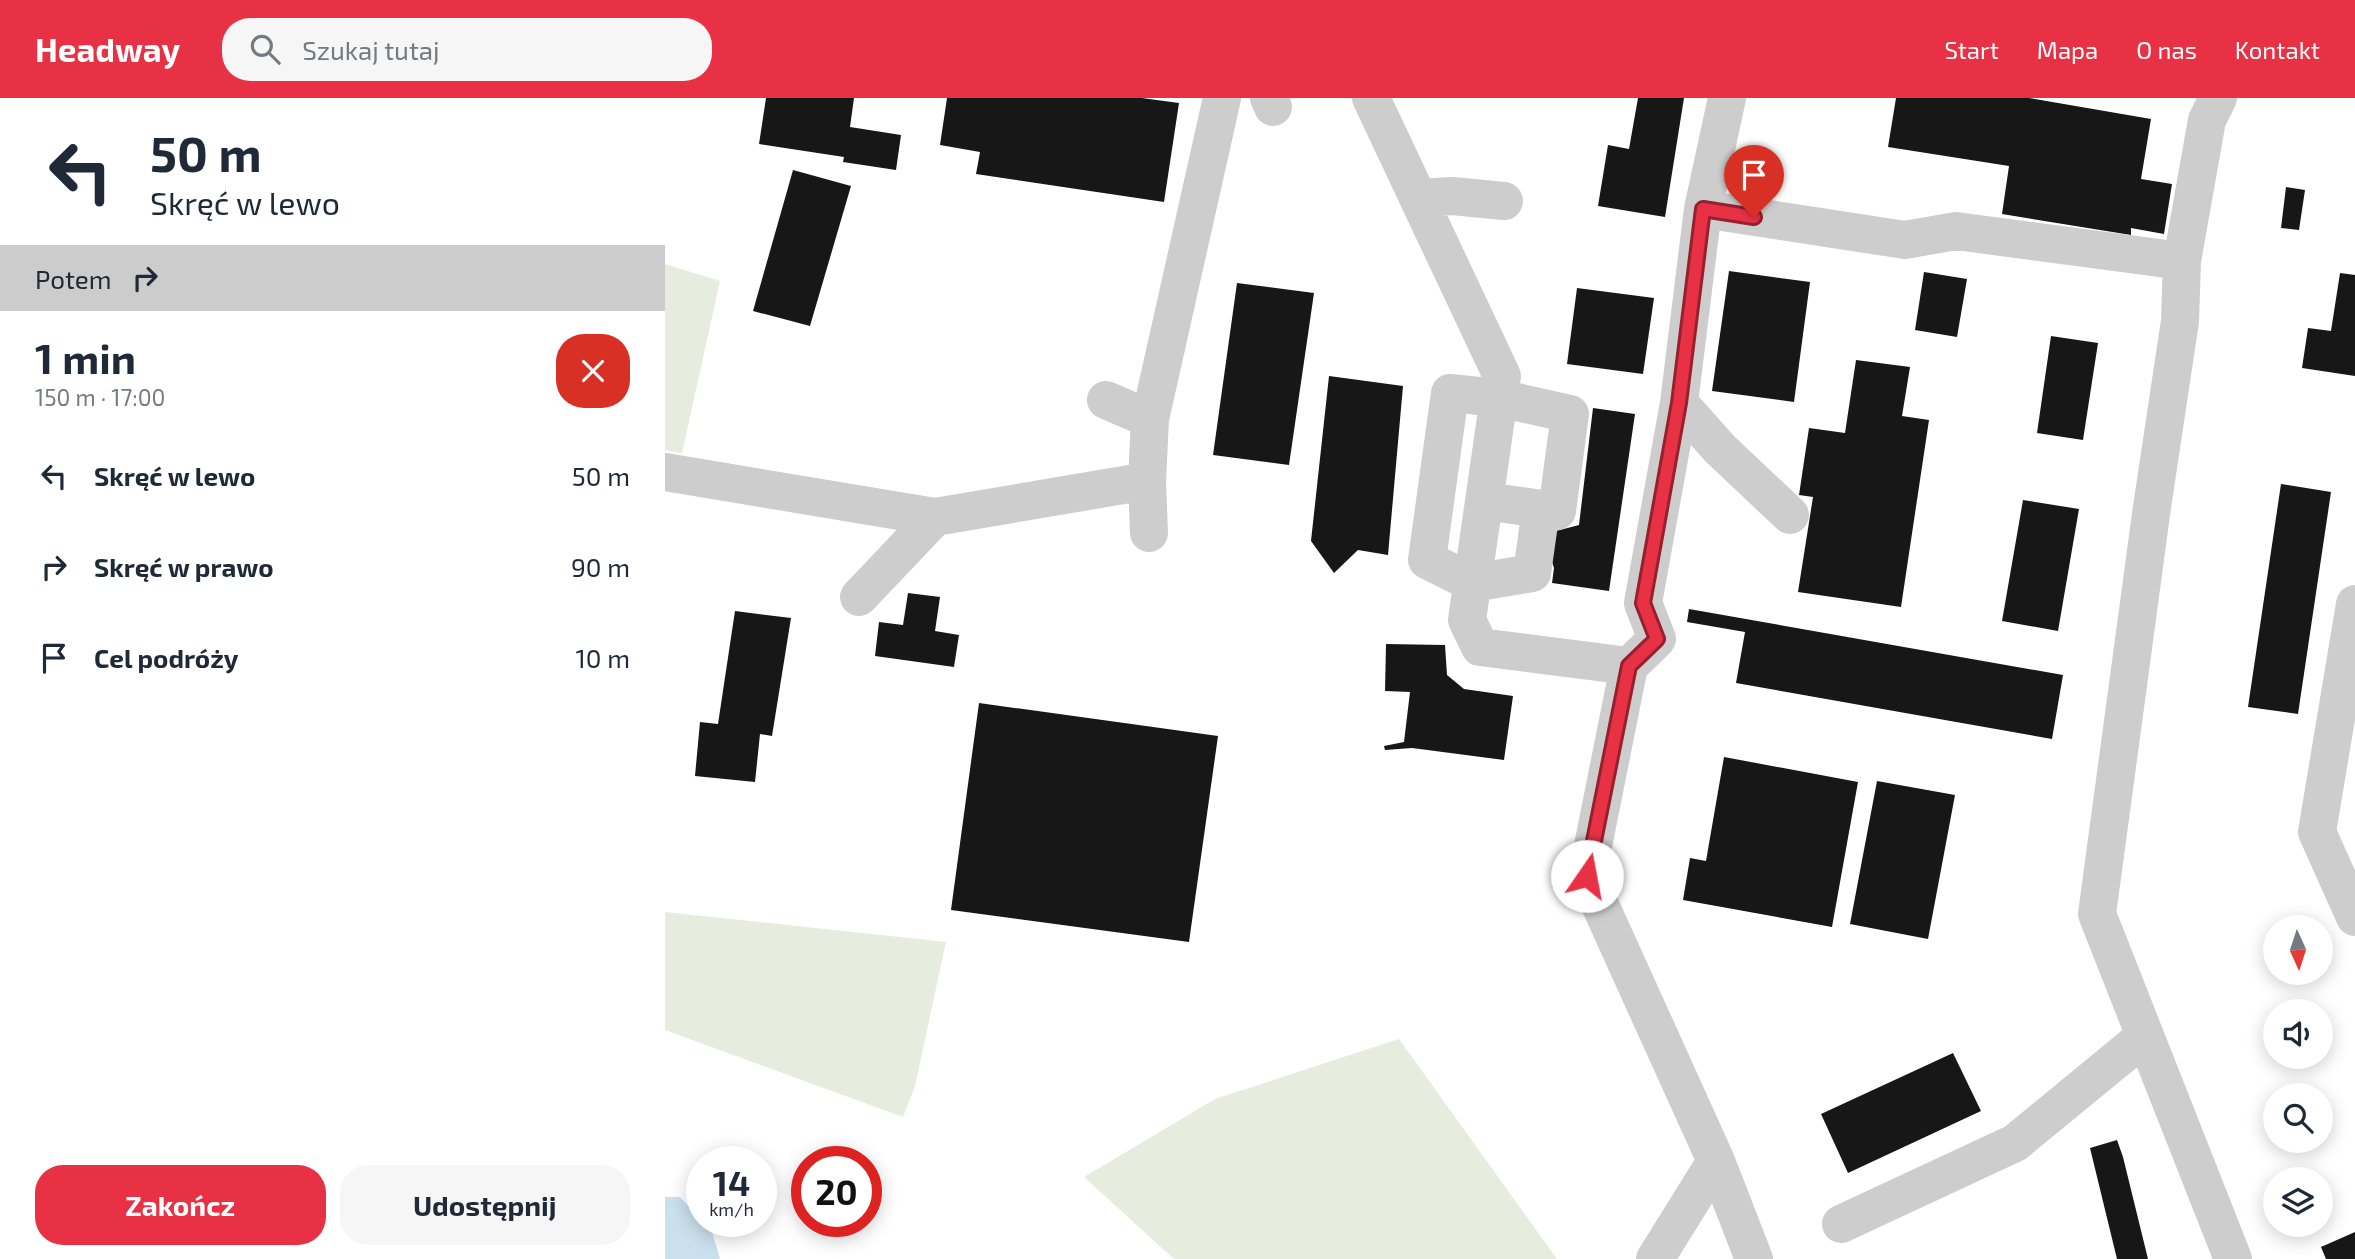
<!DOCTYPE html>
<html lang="pl">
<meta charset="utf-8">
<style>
:root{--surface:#fff;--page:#f6f6f7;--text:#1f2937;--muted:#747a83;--accent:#e83145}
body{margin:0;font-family:"Exo 2",sans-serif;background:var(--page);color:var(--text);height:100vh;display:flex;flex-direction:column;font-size:26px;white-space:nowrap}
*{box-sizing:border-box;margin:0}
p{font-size:23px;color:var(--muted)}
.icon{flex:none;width:38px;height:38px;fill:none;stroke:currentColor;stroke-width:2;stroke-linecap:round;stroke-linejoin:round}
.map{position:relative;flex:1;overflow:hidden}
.details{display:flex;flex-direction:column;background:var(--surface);width:665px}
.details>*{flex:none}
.top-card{background:#fff;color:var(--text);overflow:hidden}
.needle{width:46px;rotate:177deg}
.tools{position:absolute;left:1598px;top:817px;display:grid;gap:14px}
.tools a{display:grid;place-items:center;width:70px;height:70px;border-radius:50%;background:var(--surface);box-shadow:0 4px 18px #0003;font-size:35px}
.speed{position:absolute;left:21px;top:1048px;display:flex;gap:14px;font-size:35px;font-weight:700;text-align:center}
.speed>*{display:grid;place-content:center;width:91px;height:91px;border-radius:50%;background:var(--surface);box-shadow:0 4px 18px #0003;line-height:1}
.speed small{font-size:18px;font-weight:400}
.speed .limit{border:10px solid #d22;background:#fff;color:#111}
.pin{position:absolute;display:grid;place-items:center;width:60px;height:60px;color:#fff;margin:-72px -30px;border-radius:50% 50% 50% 0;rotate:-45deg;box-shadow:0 0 7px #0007}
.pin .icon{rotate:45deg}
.me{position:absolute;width:77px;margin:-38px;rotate:12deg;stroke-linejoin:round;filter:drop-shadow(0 0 5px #0008)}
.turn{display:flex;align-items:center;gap:24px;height:147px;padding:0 35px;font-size:32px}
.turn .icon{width:91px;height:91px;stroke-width:2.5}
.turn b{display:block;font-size:49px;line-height:60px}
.then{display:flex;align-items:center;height:66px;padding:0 35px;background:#0003;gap:14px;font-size:26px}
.round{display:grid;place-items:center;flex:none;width:74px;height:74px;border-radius:28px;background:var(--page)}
.summary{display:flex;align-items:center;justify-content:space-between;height:119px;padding:0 35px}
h1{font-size:42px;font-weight:700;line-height:52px}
.cta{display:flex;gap:14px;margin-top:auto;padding:14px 35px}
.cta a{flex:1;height:80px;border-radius:28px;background:var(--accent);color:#fff;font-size:28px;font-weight:700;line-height:80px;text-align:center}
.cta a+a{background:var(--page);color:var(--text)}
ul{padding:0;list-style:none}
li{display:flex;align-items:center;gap:21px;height:91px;padding:0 35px}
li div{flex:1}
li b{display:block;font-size:26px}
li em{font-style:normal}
header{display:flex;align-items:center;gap:42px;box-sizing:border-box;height:98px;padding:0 35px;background:var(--accent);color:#fff}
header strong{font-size:33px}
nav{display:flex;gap:38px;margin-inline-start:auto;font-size:24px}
.search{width:490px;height:63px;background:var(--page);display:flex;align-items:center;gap:18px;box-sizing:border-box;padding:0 24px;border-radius:28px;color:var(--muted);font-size:26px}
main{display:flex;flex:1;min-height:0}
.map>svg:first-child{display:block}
</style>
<header>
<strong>Headway</strong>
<div class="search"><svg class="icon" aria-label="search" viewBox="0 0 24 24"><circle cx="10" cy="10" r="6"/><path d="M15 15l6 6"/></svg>Szukaj tutaj</div>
<nav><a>Start</a><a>Mapa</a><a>O nas</a><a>Kontakt</a></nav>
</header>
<main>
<section class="details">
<div class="top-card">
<div class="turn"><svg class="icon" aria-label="left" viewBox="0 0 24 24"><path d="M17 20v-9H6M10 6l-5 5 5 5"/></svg><div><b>50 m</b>Skręć w lewo</div></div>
<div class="then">Potem<svg class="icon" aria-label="right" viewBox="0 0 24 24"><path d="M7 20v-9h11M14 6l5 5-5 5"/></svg></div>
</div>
<div class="summary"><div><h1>1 min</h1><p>150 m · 17:00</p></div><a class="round" style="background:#d93025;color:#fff"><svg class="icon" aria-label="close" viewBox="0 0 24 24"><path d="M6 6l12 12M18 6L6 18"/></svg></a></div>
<ul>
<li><svg class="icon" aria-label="left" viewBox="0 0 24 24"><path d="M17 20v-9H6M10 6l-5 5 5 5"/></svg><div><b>Skręć w lewo</b></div><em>50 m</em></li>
<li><svg class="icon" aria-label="right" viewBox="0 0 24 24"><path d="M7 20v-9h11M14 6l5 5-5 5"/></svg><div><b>Skręć w prawo</b></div><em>90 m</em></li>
<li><svg class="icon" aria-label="arrive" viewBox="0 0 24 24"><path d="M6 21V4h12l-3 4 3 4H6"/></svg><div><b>Cel podróży</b></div><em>10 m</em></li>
</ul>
<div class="cta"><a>Zakończ</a><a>Udostępnij</a></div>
</section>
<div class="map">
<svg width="1690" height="1161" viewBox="0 0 1690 1161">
<rect width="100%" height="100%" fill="#fff"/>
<!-- green -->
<path fill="#e6edde" d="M0 166 55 183 17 355 0 352Z
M0 814 281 844 250 988 238 1019 0 932Z
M734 941 892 1161H509L419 1079 550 1001Z"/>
<!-- water -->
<path fill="#cae0ed" d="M0 1099H15L47 1134 55 1161H0Z"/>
<!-- building -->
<path fill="#171717" d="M101 0H189L185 29 236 37 231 72 178 64 179 59 94 46Z
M282 0H477L514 5 499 104 311 76 315 54 275 47Z
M973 0H1019L1000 119 933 108 943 47 964 51Z
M1231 0H1364L1486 21 1476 81 1507 86 1499 136 1466 130V137L1337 116 1344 68 1223 49Z
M128 72 186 88 145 228 88 213Z
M1621 89 1640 92 1634 132 1616 130Z
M1064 173 1145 184 1129 304 1047 293Z
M1259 174 1302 181 1292 239 1250 232Z
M1675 175 1690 177V278L1637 270 1643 230 1666 233Z
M572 185 649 195 624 367 548 357Z
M912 190 989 200 978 276 902 266Z
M1386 238 1433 245 1418 342 1372 335Z
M1191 262 1245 269 1237 318 1264 322 1236 509 1133 494 1148 399 1134 397 1144 330 1180 335Z
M664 278 738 288 723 457 693 452 669 475 646 443Z
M928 310 970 316 944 493 887 485 889 470 884 455 891 433 914 427Z
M1616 386 1666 394 1633 616 1583 609Z
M1358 402 1414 411 1393 533 1337 523Z
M243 495 275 499 270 533 294 537 289 569 210 558 214 524 238 527Z
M1024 511 1398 577 1387 641 1071 585 1080 534 1022 524Z
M70 513 126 520 107 638 95 636 90 684 30 678 35 624 53 626Z
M721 546 780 547 782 577 799 591 848 598 839 662 747 650 720 652 719 648 739 644 745 594 720 593Z
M314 605 553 638 524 844 286 812Z
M1059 659 1193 684 1167 829 1018 802 1025 760 1041 763Z
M1212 683 1290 697 1263 841 1185 826Z
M1288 955 1316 1013 1183 1075 1156 1016Z
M1452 1042 1458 1059 1483 1161H1452L1425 1050Z
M1690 1134V1161H1661L1656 1149Z"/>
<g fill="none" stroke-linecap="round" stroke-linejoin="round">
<!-- minor -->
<path stroke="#cdcdcd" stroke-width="38" d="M604 0 608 9
M706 0 837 278 802 522 815 549 964 568 922 778 1051 1063 1089 1161
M1553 0 1542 22 1517 163 1515 223 1487 409 1432 816 1568 1161
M753 100 787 98 839 103
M1038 111 1240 142 1291 133 1517 163
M441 302 485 321
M1014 305 1055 351 1125 417
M0 374 270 419 482 383
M819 403 892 413 905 316 834 300 785 295 762 462 808 485 867 475 876 411
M484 435 482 383 485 321 557 0
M194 499 270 419
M1690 506 1652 734 1690 819
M964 568 992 541 978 505 1014 305 1038 111 1062 0
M1176 1126 1350 1045 1479 939
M990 1161 1051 1063"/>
</g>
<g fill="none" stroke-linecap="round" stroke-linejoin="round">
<!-- route casing -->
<g stroke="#97202d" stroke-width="18">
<path id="route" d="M922 778 964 568 992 541 978 505 1014 305 1038 111 1089 119"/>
</g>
<!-- route -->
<use href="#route" stroke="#e83145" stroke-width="12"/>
</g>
</svg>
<div class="tools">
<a><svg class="needle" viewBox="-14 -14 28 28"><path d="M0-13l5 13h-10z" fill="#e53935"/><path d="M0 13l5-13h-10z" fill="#747a83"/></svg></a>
<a><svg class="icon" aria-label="sound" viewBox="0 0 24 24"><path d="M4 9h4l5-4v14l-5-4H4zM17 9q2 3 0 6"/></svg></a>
<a><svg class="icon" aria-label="search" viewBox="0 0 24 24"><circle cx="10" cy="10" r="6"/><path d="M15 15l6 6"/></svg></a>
<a><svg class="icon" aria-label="layers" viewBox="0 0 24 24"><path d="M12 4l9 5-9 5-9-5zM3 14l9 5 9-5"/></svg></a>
</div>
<div class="speed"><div>14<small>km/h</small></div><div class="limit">20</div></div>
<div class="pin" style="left:1089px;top:119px;background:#d93025"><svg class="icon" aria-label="arrive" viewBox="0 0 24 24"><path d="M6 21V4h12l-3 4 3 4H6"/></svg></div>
<svg class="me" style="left:922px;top:778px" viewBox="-20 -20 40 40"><circle r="19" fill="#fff"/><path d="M0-13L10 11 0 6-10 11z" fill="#e83145"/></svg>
</div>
</main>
